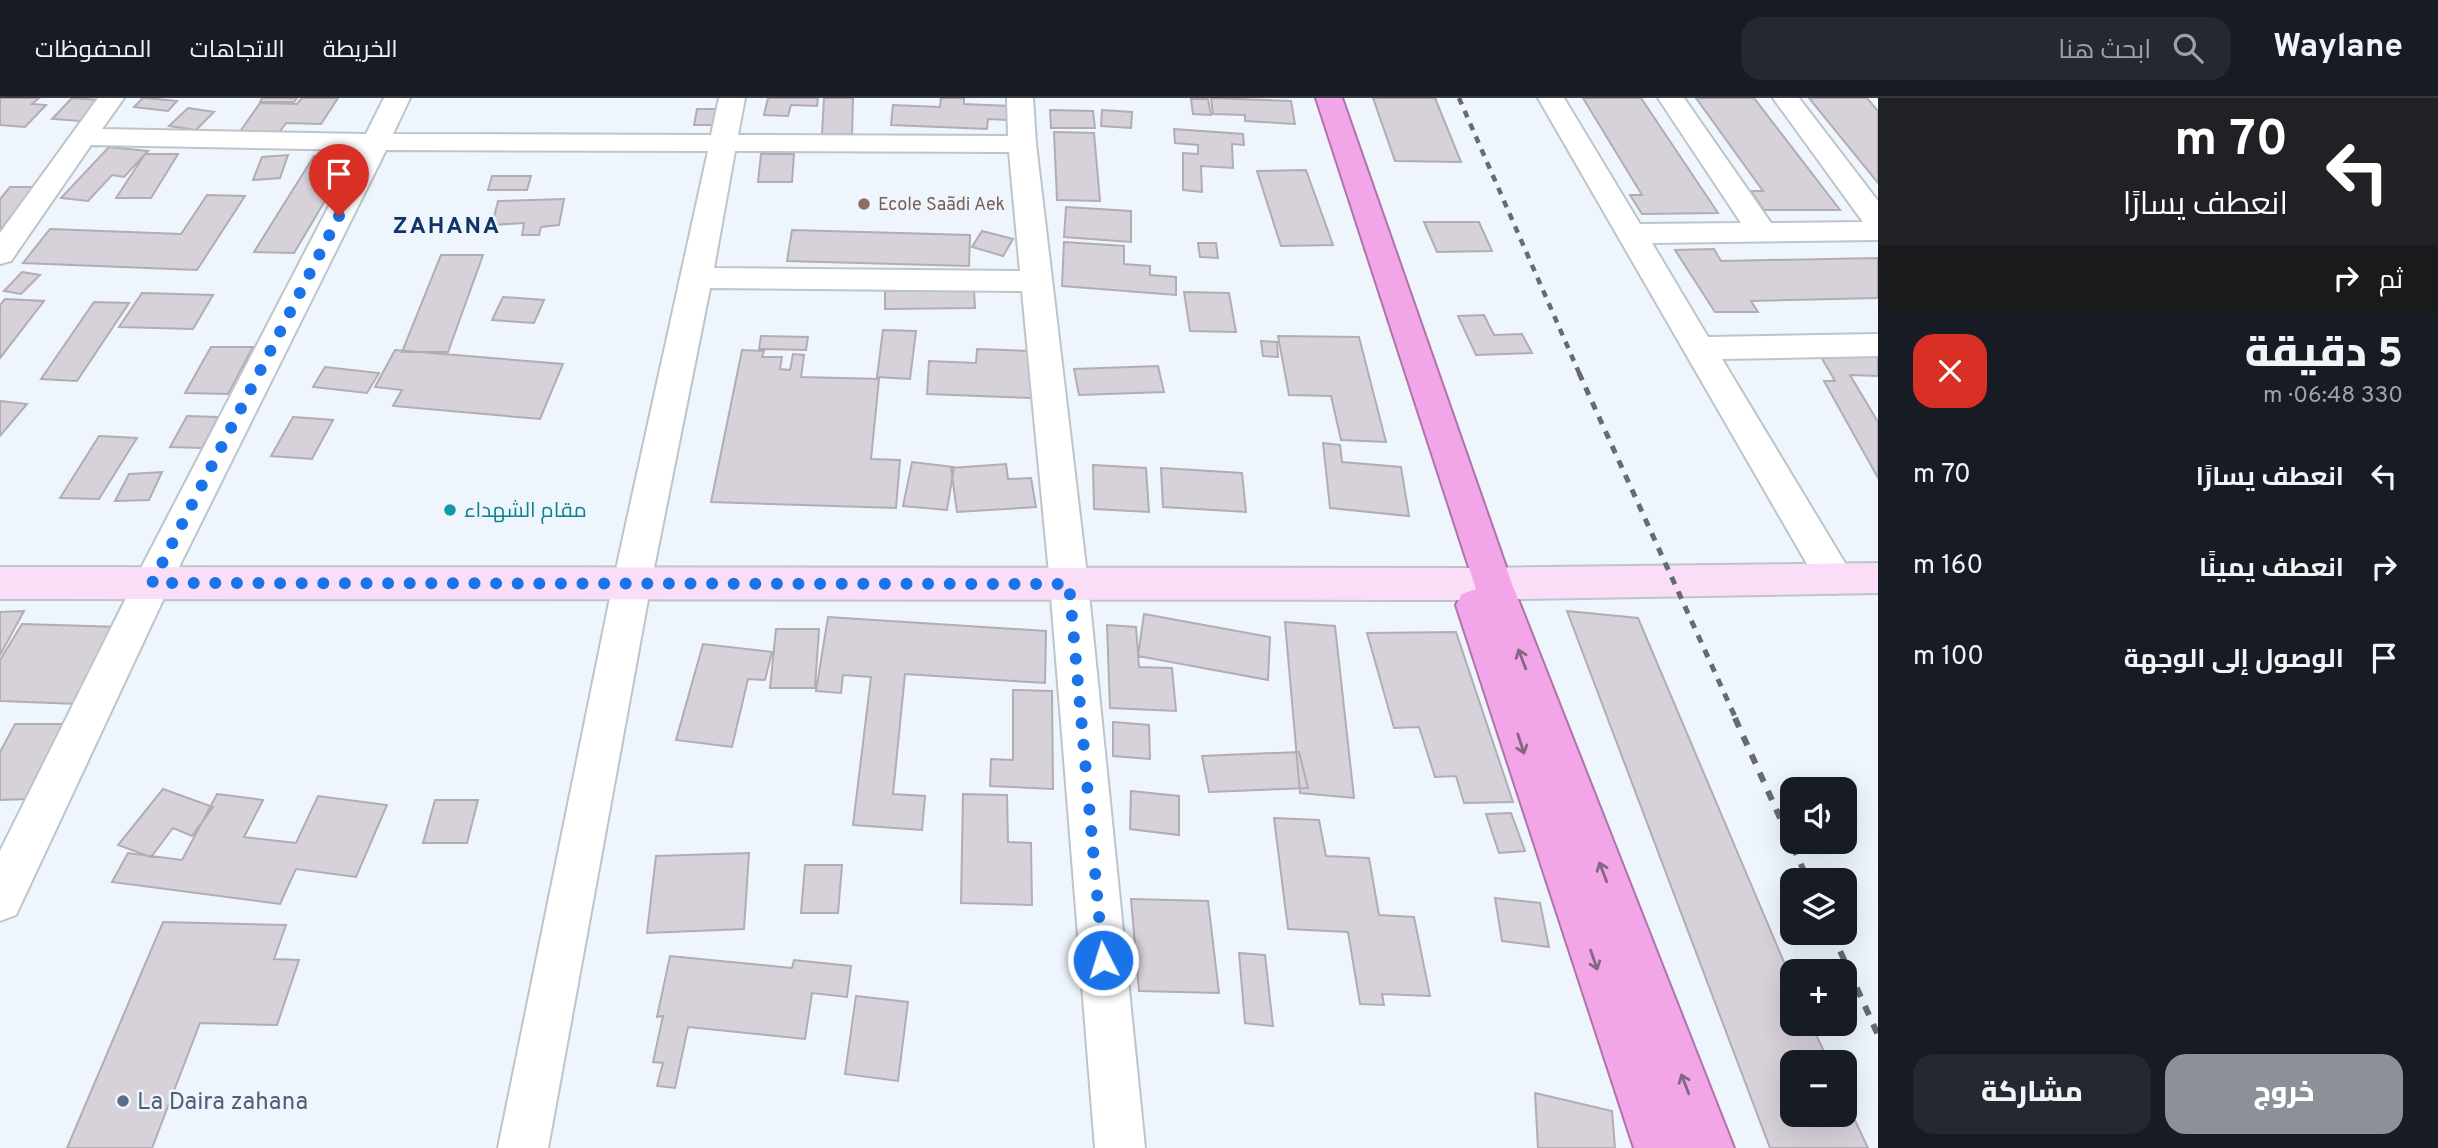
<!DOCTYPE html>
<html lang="ar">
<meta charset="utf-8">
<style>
:root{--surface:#171b24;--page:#242831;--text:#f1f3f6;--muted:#9ea1a6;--line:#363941;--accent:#8c9099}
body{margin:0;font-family:Overpass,Cairo,sans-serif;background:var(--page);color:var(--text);direction:rtl;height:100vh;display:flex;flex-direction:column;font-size:26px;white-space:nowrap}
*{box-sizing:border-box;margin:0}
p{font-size:23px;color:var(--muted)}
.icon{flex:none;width:38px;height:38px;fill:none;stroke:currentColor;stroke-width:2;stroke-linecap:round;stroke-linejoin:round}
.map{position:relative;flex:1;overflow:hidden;direction:ltr}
.details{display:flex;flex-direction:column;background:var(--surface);width:560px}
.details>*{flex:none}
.top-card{background:#202124;color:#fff;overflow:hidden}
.controls{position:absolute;left:1780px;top:679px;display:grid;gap:14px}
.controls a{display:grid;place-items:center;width:77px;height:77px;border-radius:14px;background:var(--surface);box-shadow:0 7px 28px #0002;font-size:35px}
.pin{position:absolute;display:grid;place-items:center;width:60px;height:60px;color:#fff;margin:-72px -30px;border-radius:50% 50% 50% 0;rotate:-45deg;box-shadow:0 0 7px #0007}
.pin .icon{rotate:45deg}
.me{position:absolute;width:77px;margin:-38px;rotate:355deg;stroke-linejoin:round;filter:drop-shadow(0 0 5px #0008)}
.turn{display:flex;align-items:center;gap:24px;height:147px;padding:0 35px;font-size:32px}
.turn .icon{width:91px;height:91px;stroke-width:2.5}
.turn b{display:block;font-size:49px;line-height:60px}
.then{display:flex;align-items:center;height:66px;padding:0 35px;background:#0003;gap:14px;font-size:26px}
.round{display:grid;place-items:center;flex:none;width:74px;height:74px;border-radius:21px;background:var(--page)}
.overview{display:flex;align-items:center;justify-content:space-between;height:119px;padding:0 35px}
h1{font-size:42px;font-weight:800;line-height:52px}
.action{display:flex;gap:14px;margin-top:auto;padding:14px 35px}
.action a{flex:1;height:80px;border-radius:21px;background:var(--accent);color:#fff;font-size:28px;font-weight:800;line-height:80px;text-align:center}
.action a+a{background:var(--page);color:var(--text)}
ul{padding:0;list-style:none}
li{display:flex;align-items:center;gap:21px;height:91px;padding:0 35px}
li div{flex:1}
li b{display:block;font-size:26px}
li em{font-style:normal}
header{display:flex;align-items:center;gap:42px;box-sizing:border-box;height:98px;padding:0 35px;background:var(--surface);border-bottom:2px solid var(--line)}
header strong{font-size:33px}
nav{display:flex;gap:38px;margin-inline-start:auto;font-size:24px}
.search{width:490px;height:63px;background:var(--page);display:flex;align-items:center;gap:18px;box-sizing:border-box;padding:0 24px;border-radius:21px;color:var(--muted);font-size:26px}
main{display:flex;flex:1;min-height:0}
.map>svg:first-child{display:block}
</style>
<header>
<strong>Waylane</strong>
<div class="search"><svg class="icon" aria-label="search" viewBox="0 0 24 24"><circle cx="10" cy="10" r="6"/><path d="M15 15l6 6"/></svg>ابحث هنا</div>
<nav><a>الخريطة</a><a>الاتجاهات</a><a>المحفوظات</a></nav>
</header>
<main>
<section class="details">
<div class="top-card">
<div class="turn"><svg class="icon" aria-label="left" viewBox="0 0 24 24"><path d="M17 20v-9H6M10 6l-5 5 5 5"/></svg><div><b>70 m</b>انعطف يسارًا</div></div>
<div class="then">ثم<svg class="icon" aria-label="right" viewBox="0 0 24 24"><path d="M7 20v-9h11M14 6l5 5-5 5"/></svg></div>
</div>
<div class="overview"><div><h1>5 دقيقة</h1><p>330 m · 06:48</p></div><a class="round" style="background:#d93025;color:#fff"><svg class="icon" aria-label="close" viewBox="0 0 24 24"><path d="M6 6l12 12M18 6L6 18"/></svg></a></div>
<ul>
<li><svg class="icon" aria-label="left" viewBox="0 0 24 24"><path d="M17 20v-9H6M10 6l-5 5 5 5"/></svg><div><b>انعطف يسارًا</b></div><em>70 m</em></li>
<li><svg class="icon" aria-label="right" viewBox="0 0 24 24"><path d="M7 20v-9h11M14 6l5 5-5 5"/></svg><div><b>انعطف يمينًا</b></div><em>160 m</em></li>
<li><svg class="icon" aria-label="arrive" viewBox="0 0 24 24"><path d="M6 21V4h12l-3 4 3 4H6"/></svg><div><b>الوصول إلى الوجهة</b></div><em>100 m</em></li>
</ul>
<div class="action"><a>خروج</a><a>مشاركة</a></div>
</section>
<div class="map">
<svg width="1878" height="1050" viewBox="0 0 1878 1050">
<rect width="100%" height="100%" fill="#eef5fc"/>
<!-- building -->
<path fill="#d7d1d9" stroke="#b2acb4" stroke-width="2" d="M0 0H39L32 6 46 7 25 29 0 27Z
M72 0 100 2 81 23 52 21Z
M143 0H146L177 3 168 13 134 9Z
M262 0H297L294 4H260Z
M302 0H338L321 26 286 25 278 36 239 35 260 5 297 6Z
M768 0H818L817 8 791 7 788 18 764 17Z
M824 0H853L852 36H822Z
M941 0H964V6L1009 8 1008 22 988 21 987 31 891 27 893 7 940 9Z
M1211 0 1291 3 1295 26 1245 23V17L1213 16Z
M1373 0H1435L1461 64 1395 63Z
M1583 0H1641L1718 115 1642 116 1630 97H1642Z
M1696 0H1754L1840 112H1764L1751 93H1763Z
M1809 0H1867L1878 13V85Z
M1191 1H1208L1211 17 1193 16Z
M188 10 214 14 196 32 169 28Z
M697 11H722L718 27H694Z
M1050 12 1093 13 1095 30H1051Z
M1102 12 1132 14 1131 30 1101 28Z
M1174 31 1243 36 1244 47 1232 46 1233 70 1201 68 1202 94 1183 92V55L1198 56V47L1175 45Z
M1054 34 1094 35 1100 103 1057 102Z
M109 49 148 53 124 79 112 77 88 103 61 100Z
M145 56H178L151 100H116Z
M761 56H794L792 84H758Z
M288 57 280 80 253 82 262 59Z
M314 58 351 59 294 155 254 154Z
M1306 72 1333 147 1281 148 1257 73Z
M492 78H531L527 92H488Z
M10 89H35L0 132V101Z
M207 97 245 98 197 172 23 165 50 131 181 136Z
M564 101 559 127 541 129 539 137H522L524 125 492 127 498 103Z
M1066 109 1131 113V144L1064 139Z
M1424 124H1479L1492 153 1437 154Z
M792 132 970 137 969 168 787 163Z
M982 133 1013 141 1003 158 972 149Z
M1064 144 1124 148V166L1150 168V177L1176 179V197L1062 188Z
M1198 145H1216L1218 160 1200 159Z
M1714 151 1721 163 1878 160V200L1751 203 1758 214H1715L1675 152Z
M441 157H483L448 254H402Z
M22 174 40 177 21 196 4 193Z
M885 193H974L975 210 885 211Z
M1184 194 1229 195 1236 234 1190 233Z
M142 195 213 197 193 231 119 229Z
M503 199 544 202 534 225 492 222Z
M5 201 44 203 0 260V207Z
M94 204 129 205 77 283 41 281Z
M1484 217 1494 237 1522 236 1532 255 1476 257 1458 218Z
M883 232 916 233 910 281 877 279Z
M761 238 808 239 806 252 759 251Z
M1278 238 1359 239 1386 344 1341 342 1331 298 1289 297Z
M1261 243 1277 244 1278 259 1263 258Z
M211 249H253L228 296 185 295Z
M977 251 1031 253V300L927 296 929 263 976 265Z
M395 252 563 266 540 321 393 308 402 292 375 289Z
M742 252 764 253 762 259H782L780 271 790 272 793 256 804 257 801 279 879 281 871 361 900 362 896 410 711 404Z
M1817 252 1878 254V278L1850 277 1878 324V380L1824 283H1835Z
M1158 268 1164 294 1079 297 1074 271Z
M325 269 379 275 367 295 313 289Z
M0 303 27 306 0 338Z
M187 318 218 319 202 350 170 349Z
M293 319 333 322 312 361 271 358Z
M99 338 137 340 99 401 60 400Z
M1323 345 1340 347 1342 364 1401 369 1409 418 1330 410Z
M912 364 954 369 947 412 903 408Z
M1006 366 1008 381 1031 380 1036 409 957 414 951 370Z
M1093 367 1146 370 1149 414 1094 411Z
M1161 370 1242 375 1246 414 1163 409Z
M162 374 149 402 115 403 129 376Z
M24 513 0 557V514Z
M1567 513 1638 520 1792 883V926H1811L1829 964H1792V1017H1844V999L1868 1050H1770Z
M1144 516 1270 539 1268 582 1138 558Z
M828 519 1046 533 1045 585 905 576 893 696 925 698 922 732 853 727 871 579 843 577 841 595 816 593Z
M1285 524 1335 528 1354 700 1300 695Z
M22 526 120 529 78 606 0 603V562Z
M1107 527 1136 529 1139 569 1172 570 1176 613 1110 610Z
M776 531H819L815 590H770Z
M1456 534 1513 704 1464 705 1456 678 1435 679 1419 629 1394 630 1367 535Z
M703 546 772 554 765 582 748 581 732 649 676 642Z
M1013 592 1052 593 1053 691 990 688 991 661 1013 662Z
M1113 624 1149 627 1150 661 1113 658Z
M15 626H68L30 701 0 702V654Z
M1299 654 1308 690 1209 694 1202 658Z
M163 691 213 709 192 738 173 730 151 759 118 747Z
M1131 693 1179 698V737L1130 731Z
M217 696 263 702 244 739 296 745 318 698 387 707 356 779 296 771 280 806 112 784 128 755 182 762Z
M963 696 1007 697 1008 744 1031 745 1032 807 961 805Z
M435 702H478L467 745H423Z
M1511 715 1525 753 1499 755 1486 716Z
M1274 720 1319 722 1326 758 1369 760 1379 817 1414 819 1430 898 1382 896 1384 907 1360 906 1348 834 1288 831Z
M749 755 744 831 647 835 656 758Z
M805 767H842L838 815H801Z
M1495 800 1540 805 1549 849 1502 843Z
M1131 801 1208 803 1219 895 1139 893Z
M163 824 286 827 274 861 299 862 277 927 200 925 152 1050H67Z
M1239 855 1265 857 1273 928 1245 925Z
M670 858 792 870 794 862 851 868 847 899 812 895 805 941 688 929 675 990 657 988 663 965 653 964 663 918 657 919Z
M856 898 908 904 898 983 845 976Z
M1535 995 1612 1013 1615 1050H1538Z"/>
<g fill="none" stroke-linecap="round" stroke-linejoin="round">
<!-- minor casing -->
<g stroke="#bdc5cb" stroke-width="4">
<path id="minor" d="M98 0H124L102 31 366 36 384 0H410L393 36 711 37 719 0H745L738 37 1008 38 1007 0H1033L1036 46 1088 486 1145 1050H1095L1050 486 1022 193 710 190 651 485 548 1050H498L613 485 708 53 386 52 171 485 16 817 0 823V753L139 474 358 52 91 47 11 163 0 166V135ZM735 53 1009 54 1020 173 714 170Z
M1538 0H1564L1640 126 1741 125 1658 0H1684L1771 125 1863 124 1773 0H1799L1878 103V142L1652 145 1708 239 1878 236V258L1722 261 1848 470 1854 481 1848 492 1835 496 1822 492Z"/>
</g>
<!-- secondary casing -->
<g stroke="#bdc5cb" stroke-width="4">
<path id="secondary" d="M1878 465V495L1468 502 0 501V469L1468 470Z"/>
</g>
<!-- trunk casing -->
<g stroke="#af73a9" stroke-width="4">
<path id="trunk" d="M1316 0H1342L1512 486 1734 1050H1634L1456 507 1462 496 1476 491Z"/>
</g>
<!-- minor -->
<use href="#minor" fill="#fff" fill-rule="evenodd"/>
<!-- secondary -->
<use href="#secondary" fill="#fadef7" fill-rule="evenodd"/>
<!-- trunk -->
<use href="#trunk" fill="#f2a6e8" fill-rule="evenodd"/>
<!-- rail-far2 -->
<path stroke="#676b6e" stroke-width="4.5" stroke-dasharray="7 7" stroke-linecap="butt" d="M1459 0 1580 277"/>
<!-- rail-far1 -->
<path stroke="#676b6e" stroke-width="5" stroke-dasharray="8 8" stroke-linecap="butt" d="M1579 275 1736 621"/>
<!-- rail -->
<path stroke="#676b6e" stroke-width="6" stroke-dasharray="10 10" stroke-linecap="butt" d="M1735 620 1808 782
M1832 835 1878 937"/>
</g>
<!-- one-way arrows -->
<defs><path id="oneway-shaft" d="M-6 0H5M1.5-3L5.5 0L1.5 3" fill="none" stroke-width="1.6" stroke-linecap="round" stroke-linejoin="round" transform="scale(1.75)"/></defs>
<g stroke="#836682">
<use href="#oneway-shaft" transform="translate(1522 561) rotate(-111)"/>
<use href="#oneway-shaft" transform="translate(1521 646) rotate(72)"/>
<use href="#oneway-shaft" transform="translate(1603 774) rotate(-111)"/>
<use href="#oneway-shaft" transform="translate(1594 862) rotate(71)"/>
<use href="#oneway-shaft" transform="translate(1685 986) rotate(-111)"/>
</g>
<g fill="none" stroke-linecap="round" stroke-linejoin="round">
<!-- route -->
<path stroke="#1a73e8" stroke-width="12" stroke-dasharray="0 21.6" d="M339 118 152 485 1069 486 1103 862"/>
</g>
<!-- markers -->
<circle fill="#8d6e63" stroke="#eef5fc" stroke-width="2.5" cx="864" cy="106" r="7"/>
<circle fill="#0f9aa8" stroke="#eef5fc" stroke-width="2.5" cx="450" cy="412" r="7"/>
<circle fill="#5c6f8a" stroke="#eef5fc" stroke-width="2.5" cx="123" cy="1003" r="7"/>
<g text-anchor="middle" stroke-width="5" stroke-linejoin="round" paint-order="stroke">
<!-- far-education labels -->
<g font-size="18" fill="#785e54" stroke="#eef5fc" text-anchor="start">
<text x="878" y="112">Ecole Saãdi Aek</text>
</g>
<!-- culture labels -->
<g font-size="21" fill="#0d838f" stroke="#eef5fc" text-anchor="start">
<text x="464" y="419">مقام الشهداء</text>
</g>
<!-- far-district labels -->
<g font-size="23" font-weight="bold" letter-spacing="2" fill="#113468" stroke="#eef5fc">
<text x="447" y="135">ZAHANA</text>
</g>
<!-- near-service labels -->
<g font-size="24" fill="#4e5e75" stroke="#eef5fc" text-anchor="start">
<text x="137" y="1011">La Daira zahana</text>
</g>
</g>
</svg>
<div class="controls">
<a><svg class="icon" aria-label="sound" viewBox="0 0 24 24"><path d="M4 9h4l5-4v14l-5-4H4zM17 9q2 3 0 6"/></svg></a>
<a><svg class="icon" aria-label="layers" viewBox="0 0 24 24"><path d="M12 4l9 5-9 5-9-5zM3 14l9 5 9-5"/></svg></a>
<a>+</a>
<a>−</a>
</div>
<div class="pin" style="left:339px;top:118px;background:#d93025"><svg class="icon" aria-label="arrive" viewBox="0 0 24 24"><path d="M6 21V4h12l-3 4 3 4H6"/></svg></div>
<svg class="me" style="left:1103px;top:862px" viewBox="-20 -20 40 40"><circle r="17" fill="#1a73e8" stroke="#fff" stroke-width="3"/><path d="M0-11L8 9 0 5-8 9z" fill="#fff"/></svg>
</div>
</main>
